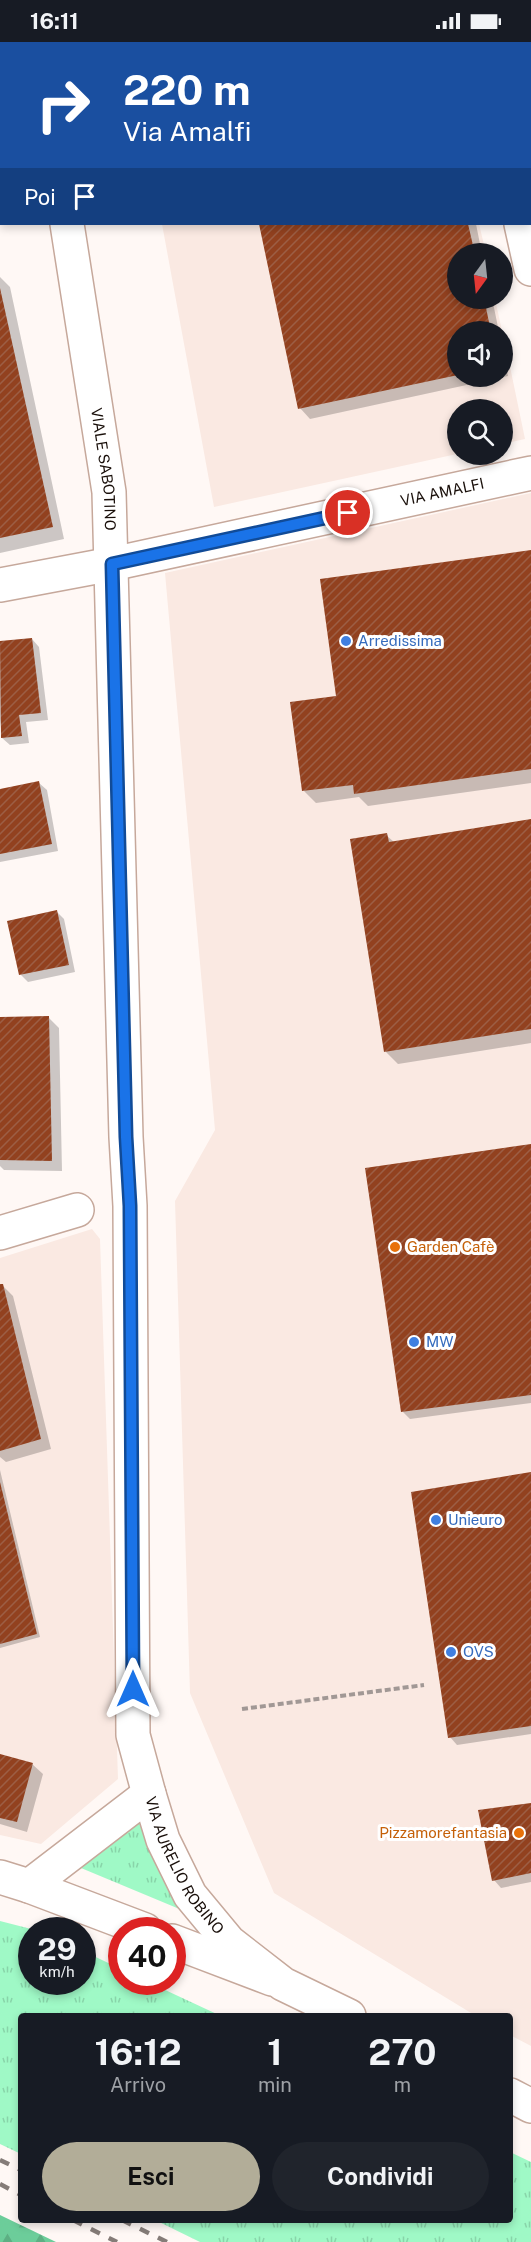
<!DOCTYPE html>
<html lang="it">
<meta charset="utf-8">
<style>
:root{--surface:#171b24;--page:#20242c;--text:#f1f3f6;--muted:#9ea1a6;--accent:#b2ad98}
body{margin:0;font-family:"Public Sans",sans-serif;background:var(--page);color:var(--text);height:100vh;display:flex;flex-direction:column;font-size:22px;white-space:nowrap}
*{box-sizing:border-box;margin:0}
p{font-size:20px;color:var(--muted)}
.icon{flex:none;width:33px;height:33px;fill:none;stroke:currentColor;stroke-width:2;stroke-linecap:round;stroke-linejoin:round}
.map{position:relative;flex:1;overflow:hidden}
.sheet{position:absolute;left:18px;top:1971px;width:495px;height:210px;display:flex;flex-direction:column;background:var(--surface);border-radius:6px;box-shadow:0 3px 9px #0003}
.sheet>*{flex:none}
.top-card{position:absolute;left:0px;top:0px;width:531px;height:183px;box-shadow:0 3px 9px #0003;background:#1a4fa0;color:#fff;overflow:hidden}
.needle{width:39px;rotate:195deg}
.buttons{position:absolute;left:447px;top:201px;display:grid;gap:12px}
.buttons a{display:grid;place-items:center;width:66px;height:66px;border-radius:50%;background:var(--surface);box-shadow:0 3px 9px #0003;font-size:30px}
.speed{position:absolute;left:18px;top:1875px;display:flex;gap:12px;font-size:30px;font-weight:700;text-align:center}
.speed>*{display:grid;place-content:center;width:78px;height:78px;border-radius:50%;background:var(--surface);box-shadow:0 3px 9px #0003;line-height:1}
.speed small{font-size:15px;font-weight:400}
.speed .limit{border:9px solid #d22;background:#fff;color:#111}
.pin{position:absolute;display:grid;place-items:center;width:51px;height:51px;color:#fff;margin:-26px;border:3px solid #fff;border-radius:50%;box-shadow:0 2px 6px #0007}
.me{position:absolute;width:66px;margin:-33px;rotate:0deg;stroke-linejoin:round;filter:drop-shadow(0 0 4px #0008)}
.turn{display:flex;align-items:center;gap:21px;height:126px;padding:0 24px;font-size:27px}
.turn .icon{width:78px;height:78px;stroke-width:2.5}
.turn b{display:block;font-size:42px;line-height:51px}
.then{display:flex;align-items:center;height:57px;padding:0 24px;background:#0003;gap:12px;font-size:22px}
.eta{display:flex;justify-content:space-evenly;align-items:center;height:102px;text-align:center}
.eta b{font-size:36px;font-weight:700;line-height:42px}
.button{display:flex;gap:12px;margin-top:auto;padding:12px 24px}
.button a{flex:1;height:69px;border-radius:36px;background:var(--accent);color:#111;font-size:24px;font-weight:700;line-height:69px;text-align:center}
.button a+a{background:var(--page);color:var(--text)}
.status{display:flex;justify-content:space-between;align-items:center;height:42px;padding:0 30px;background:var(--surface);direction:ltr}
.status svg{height:16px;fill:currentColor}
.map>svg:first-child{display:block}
</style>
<div class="status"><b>16:11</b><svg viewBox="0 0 49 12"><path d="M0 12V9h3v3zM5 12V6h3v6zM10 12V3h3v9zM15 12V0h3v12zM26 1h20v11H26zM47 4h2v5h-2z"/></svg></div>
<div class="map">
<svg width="531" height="2200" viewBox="0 0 531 2200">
<defs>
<pattern id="grass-tufts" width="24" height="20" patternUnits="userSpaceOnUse" patternTransform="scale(1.5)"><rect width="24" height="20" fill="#9ff9c6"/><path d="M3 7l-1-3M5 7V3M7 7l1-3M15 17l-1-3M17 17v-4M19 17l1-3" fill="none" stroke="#88d4a9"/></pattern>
<pattern id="forest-firs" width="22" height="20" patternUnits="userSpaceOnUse" patternTransform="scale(1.5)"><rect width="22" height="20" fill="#6ccd9a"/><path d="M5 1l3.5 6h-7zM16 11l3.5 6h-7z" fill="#5daf83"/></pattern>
<pattern id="building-hatch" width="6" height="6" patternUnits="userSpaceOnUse" patternTransform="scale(1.5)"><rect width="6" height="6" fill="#92411f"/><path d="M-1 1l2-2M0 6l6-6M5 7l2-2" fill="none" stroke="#9c5e45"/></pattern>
</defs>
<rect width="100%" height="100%" fill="#fff8f5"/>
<!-- built -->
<path fill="#fae9e2" d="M129 0H440V1L129 2Z
M162 182H479L486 211 458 212V256L495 257 502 289 458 290V334H502L503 291 525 397 503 402 502 368H458L457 412 214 465Z
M531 451V2004L510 1993V1974H476L274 1851 190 1651 175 1159 215 1088 165 531Z
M92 1187 100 1197 118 1737 41 1802 0 1793V1216Z"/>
<!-- grass -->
<path fill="url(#grass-tufts)" d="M143 1773 189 1871 81 1826Z
M0 1879 35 1888H32V1940H82L83 1909 121 1927 122 1940H148L221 1974H21V2112L0 2102Z
M510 2110 531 2120V2200H200L155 2178H510Z"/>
<!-- forest -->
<path fill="url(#forest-firs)" d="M0 2173 56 2200H0Z"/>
<!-- shadow -->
<path fill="#0003" d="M221 0H437V2H222Z
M2 61V108H0V62Z
M260 182H476L482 212H458V256H492L499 290H458V334H502V307L508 334 310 377 300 366Z
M0 235 10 245 64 497 0 511Z
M531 510V741L368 764 359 755 316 761 304 749 338 656Z
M32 597 39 605 48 678 26 680 29 701 10 703 2 696 0 677V601Z
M39 741 47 748 58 809 0 820V748Z
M531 778V1001L398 1022 386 1010V793L394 800Z
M56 869 64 877 75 930 28 940 20 932Z
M0 976H49L59 986 62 1129 4 1128 0 1124Z
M531 1104V1361L410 1377 403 1370 366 1128Z
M2 1243 13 1254 51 1407 6 1420 0 1415V1244Z
M0 1428 40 1595 0 1606Z
M531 1431V1692L457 1703 450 1695Z
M0 1713 32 1722 43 1732 27 1790 0 1782Z
M531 1762V1840L501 1846 494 1838Z"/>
<!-- building -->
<path fill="url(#building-hatch)" d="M259 182H468L475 212H458V256H484L491 290H458V333L298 367Z
M0 246 53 485 0 496Z
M531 508V727L354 752 353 743 302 749 290 660 336 654 320 537Z
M32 596 41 671 19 673 22 694 1 696 0 599Z
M39 739 52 802 0 812V747Z
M531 777V987L384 1010 350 797 387 791 389 800Z
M57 868 69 923 19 933 7 879Z
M49 974 52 1119 0 1118V975Z
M531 1102V1353L401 1370 365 1126Z
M0 1242H3L41 1397 0 1409Z
M531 1430V1684L448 1696 411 1450Z
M0 1440 37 1592 0 1602Z
M0 1712 33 1721 17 1780 0 1776Z
M531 1761V1831L492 1839 478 1768Z"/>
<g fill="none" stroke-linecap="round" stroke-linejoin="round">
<!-- minor casing -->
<g stroke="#c6a89b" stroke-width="36">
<g id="minor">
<path d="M479 0 480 2"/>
<path d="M521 182 531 227"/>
<path id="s1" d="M0 543 112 522 531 431"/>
<path d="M0 1191 77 1168"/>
<path d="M0 1835 29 1844 149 1752"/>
<path d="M29 1844 145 1888"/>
<path d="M172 1899 272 1937"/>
</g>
</g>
<!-- tertiary casing -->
<g stroke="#c6a89b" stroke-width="36">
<g id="tertiary">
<path d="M40 0 41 2"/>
<path id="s2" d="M67 182 109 450 126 1095 130 1164 133 1693 149 1752 163 1798 190 1853 229 1900 283 1942 349 1974"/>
<path d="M510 2053 531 2064"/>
</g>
</g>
<!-- path -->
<path stroke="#a19895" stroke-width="4" stroke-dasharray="6 3" stroke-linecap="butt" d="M242 1667 424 1643"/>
<!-- minor -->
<use href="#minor" stroke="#fff" stroke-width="33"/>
<!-- tertiary -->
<use href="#tertiary" stroke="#fff" stroke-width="33"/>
<!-- rail -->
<path stroke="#857c78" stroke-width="4.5" stroke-dasharray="10 10" stroke-linecap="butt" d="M0 2118 21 2128
M0 2142 21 2153
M73 2178 117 2200
M122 2178 167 2200"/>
</g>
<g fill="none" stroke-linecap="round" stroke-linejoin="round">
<!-- route casing -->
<g stroke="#114b97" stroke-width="15">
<path id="route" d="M133 1647 130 1164 126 1095 112 522 348 471"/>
</g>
<!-- route -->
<use href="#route" stroke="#1a73e8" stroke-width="10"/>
</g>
<!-- markers -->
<g fill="#3f7fe0" stroke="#fff" stroke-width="2">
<circle cx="346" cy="599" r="6"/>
<circle cx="414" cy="1300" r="6"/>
<circle cx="436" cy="1478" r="6"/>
<circle cx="451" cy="1610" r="6"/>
</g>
<g fill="#e8710a" stroke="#fff" stroke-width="2">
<circle cx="395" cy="1205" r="6"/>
<circle cx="519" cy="1791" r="6"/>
</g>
<g text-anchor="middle" stroke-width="6" stroke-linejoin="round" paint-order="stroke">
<!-- street labels -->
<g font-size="15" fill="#190f0a" stroke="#fff">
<text dy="5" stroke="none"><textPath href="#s2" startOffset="248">VIALE SABOTINO</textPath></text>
<text dy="5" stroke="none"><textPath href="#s1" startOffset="452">VIA AMALFI</textPath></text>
<text dy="5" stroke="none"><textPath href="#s2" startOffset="1656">VIA AURELIO ROBINO</textPath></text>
</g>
<!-- shop labels -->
<g font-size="15" fill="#366cbe" stroke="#fff" text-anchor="start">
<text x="358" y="604">Arredissima</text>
<text x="426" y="1305">MW</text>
<text x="448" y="1483">Unieuro</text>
<text x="463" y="1615">OVS</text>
</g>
<!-- food labels -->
<g font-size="15" fill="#c56008" stroke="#fff" text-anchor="start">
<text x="407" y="1210">Garden Cafè</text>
<text x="507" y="1796" text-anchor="end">Pizzamorefantasia</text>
</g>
</g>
</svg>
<div class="buttons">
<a><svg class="needle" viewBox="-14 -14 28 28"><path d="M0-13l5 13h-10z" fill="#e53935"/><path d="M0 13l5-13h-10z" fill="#9ea1a6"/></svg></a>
<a><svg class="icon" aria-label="sound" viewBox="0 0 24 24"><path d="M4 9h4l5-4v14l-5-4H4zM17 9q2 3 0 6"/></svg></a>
<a><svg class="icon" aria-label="search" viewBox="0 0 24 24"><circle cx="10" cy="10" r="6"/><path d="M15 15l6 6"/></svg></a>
</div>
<div class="speed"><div>29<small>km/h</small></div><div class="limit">40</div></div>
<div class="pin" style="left:348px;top:471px;background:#d93025"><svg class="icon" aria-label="arrive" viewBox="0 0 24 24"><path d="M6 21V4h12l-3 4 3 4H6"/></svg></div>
<svg class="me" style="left:133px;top:1647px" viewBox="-20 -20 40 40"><path d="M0-17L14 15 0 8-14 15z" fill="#1a73e8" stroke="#fff" stroke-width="4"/></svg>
<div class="top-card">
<div class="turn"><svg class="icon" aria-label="right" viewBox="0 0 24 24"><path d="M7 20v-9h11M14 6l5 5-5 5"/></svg><div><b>220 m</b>Via Amalfi</div></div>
<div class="then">Poi<svg class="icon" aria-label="arrive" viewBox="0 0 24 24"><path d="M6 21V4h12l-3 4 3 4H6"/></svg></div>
</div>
<section class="sheet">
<div class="eta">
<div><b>16:12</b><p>Arrivo</p></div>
<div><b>1</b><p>min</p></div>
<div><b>270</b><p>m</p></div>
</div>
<div class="button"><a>Esci</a><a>Condividi</a></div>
</section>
</div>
